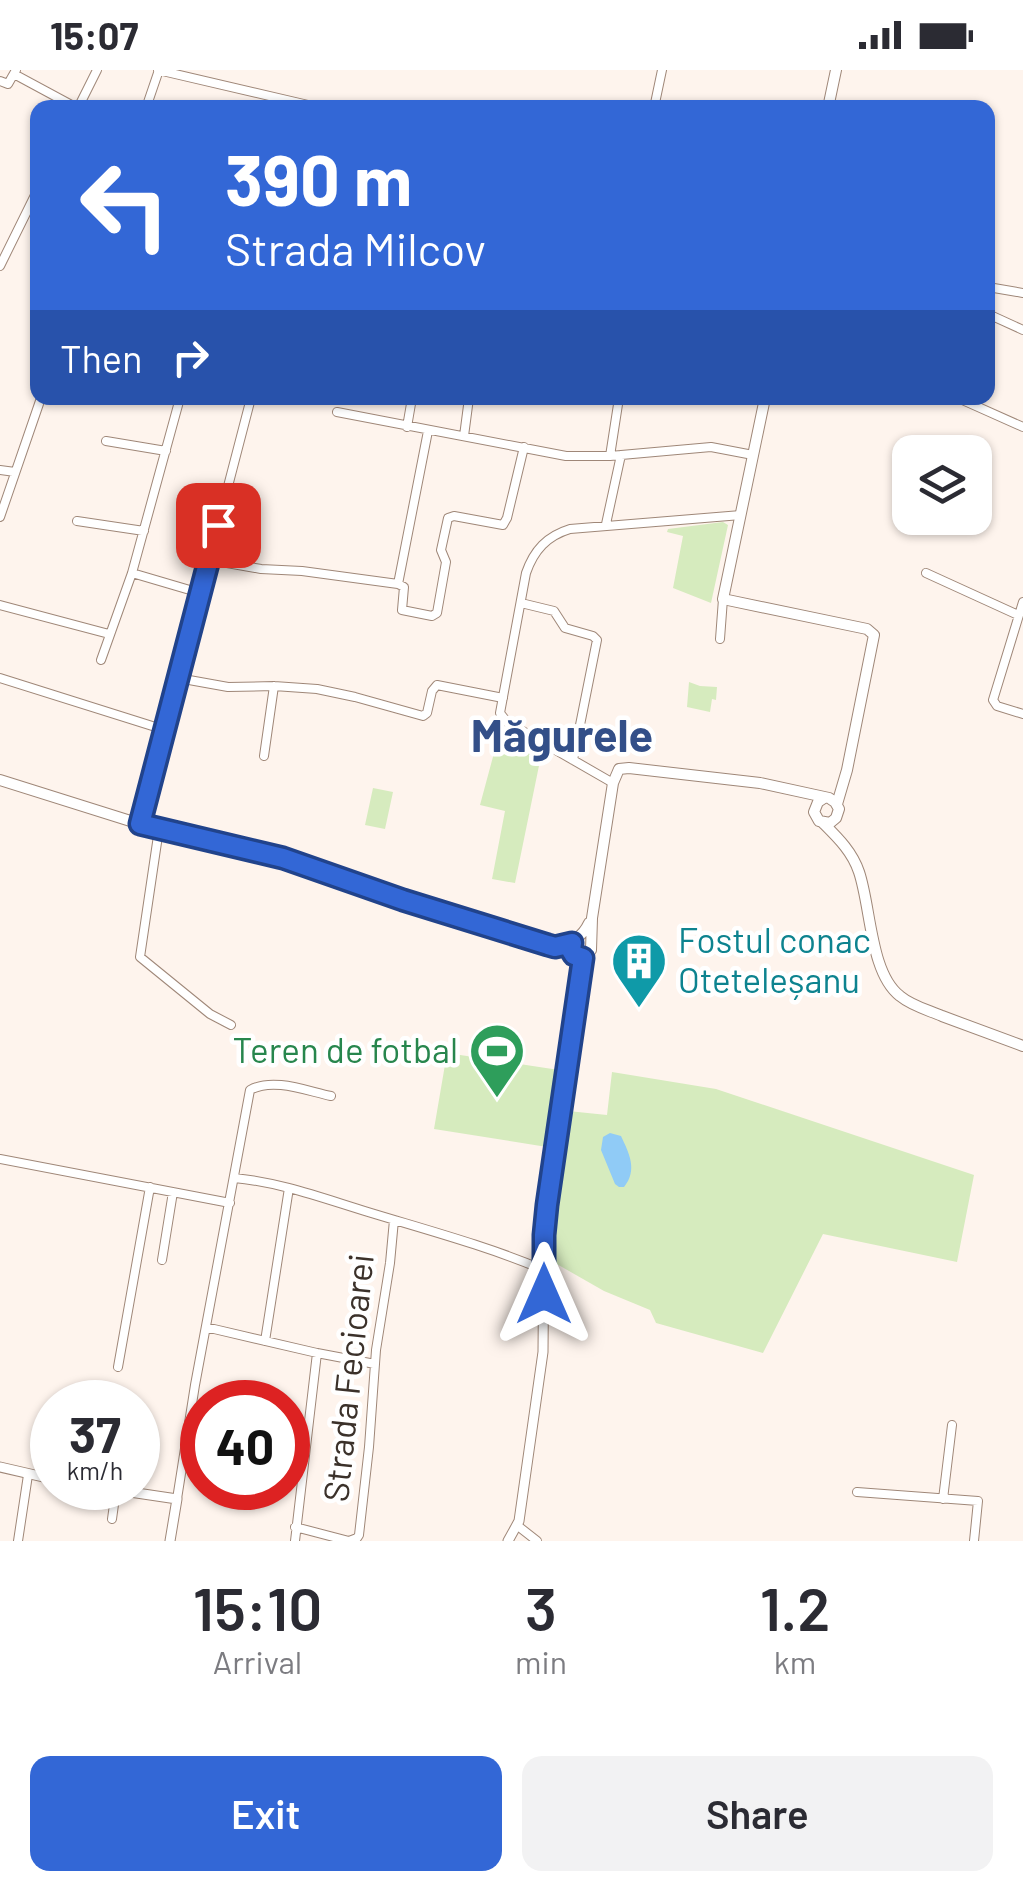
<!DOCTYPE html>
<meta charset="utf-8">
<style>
:root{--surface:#fff;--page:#f2f2f3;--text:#2b2b33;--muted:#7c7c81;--accent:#3367d6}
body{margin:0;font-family:Barlow,sans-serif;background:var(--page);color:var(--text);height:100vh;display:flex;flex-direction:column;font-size:38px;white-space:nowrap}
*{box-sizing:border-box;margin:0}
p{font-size:32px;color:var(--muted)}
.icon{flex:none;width:55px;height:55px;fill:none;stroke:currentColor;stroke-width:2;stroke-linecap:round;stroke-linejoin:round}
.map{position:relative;height:1471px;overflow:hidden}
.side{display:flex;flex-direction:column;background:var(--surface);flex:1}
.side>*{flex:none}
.banner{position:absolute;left:30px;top:30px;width:965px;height:305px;border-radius:20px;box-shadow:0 2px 8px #0004;background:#3367d6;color:#fff;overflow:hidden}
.controls{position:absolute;left:892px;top:365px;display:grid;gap:20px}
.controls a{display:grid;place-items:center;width:100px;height:100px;border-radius:20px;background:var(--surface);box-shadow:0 2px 8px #0004;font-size:50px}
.speed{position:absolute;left:30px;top:1310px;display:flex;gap:20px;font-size:50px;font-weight:700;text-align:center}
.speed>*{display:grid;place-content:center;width:130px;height:130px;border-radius:50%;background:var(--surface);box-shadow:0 2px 8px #0004;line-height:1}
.speed small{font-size:25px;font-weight:400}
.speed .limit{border:15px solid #d22;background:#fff;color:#111}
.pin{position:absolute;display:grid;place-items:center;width:85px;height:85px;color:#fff;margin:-42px;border-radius:20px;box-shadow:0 5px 15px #0006}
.me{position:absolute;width:110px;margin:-55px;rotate:0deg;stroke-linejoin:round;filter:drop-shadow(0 0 8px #0008)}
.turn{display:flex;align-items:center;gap:35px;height:210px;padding:0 30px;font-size:45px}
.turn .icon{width:130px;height:130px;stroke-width:2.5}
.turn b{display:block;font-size:70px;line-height:85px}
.then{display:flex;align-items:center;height:95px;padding:0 30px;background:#0003;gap:20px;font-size:38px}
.eta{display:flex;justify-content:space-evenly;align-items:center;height:170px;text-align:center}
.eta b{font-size:60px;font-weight:600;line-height:70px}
.primary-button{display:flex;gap:20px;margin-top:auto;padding:20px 30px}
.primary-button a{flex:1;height:115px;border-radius:20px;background:var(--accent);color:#fff;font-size:40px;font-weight:600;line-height:115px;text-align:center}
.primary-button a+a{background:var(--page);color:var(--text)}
.status{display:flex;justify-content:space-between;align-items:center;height:70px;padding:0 50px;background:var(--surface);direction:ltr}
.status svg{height:28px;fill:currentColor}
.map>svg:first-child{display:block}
</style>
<div class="status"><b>15:07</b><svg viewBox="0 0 49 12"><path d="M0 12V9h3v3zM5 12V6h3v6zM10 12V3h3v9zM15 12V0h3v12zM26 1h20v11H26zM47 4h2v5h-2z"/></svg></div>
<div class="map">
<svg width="1023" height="1471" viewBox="0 0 1023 1471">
<rect width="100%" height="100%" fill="#fef4ed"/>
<!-- green -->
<path fill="#d6ebbe" d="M723 452 728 455 711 533 673 518 683 466 667 462 668 459Z
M689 612 700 616 717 617 716 630 712 629 710 642 687 637Z
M501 657 542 681 515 813 492 809 505 741 480 735Z
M373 718 393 722 385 759 365 755Z
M447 983 559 1000 547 1077 434 1059Z
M612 1002 716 1019 974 1105 957 1192 823 1164 763 1283 656 1253 650 1240 604 1221 555 1193V1152L568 1041 607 1045Z"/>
<!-- water -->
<path fill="#90cbf6" d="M610 1063 621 1066C629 1083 638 1100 624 1117H619L615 1114 601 1080 603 1067Z"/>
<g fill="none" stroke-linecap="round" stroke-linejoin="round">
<!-- minor casing -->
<g stroke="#9f8778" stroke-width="10">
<path id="minor" d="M158 0 321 38
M14 4 77 38
M0 11 8 14 16 0
M78 38 97 0
M146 38 159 0
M654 38 662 0
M0 196 38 119
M988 217 1023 223
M988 244 1023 260
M958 328 1023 357
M337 342 566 386H610L711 377 753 385
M407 357 412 328
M428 361 398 514 404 517 402 540 432 546 437 543 446 492 441 480 448 448 454 446 503 455 507 448 524 377
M464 366 469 328
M106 371 166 381
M610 386 619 328
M0 400 15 402
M0 447 41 328
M77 451 144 461
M606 454 621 385
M210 490 261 499 302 501 398 514
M132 503 200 523
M926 503 1018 545
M1023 532 993 630 997 636 1023 644
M521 533 554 541 565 558 593 566 597 570 573 690
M0 535 109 564
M720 569 723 529
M101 590 132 503 180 328
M0 608 165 660
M178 608 228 617 274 616 317 619 355 627 423 646 427 643 432 621 437 615 503 628
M264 686 274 616
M613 713 507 652 500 643 526 503C534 480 547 466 570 459L741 445
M140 754 251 328
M159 759 140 887 210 944 231 955
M0 1089 230 1133
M234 1108C280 1112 325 1129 368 1142 427 1160 487 1176 544 1200
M162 1190 173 1122
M206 1259H214L317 1283 375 1294
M265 1271 289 1118
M118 1297 150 1117
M857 1422 978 1431 974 1471
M177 1429 195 1315 250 1020C273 1007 307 1021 331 1026
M943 1429 952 1355
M112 1449 116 1420
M518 1456 537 1471
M295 1457 349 1471 357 1468 359 1465 369 1377 376 1280 390 1193 394 1150
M18 1471 28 1405
M295 1471 317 1283"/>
</g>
<!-- tertiary casing -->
<g stroke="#9f8778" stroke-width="11">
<path id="tertiary" d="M0 1397 52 1409
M103 1418 177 1429 170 1471
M508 1471 519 1451 543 1282 544 1165 547 1135 583 887"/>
</g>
<!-- secondary casing -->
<g stroke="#9f8778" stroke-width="12">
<path id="secondary" d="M828 38 836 0
M765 328 723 529 867 559 874 565 847 700 837 734
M0 710 140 754 283 788 403 830 555 877 580 888 587 886 591 880 592 848 613 713 619 699 629 698 760 713 829 728 835 732 839 739 836 748 830 753 819 751 814 742 818 732 824 728
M822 752C837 767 852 781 859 802 871 837 870 903 900 926 912 936 928 940 942 946 969 956 996 966 1023 976
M556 876C571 873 582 868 589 853"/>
</g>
<!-- minor -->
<use href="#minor" stroke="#fff" stroke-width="8"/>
<!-- tertiary -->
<use href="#tertiary" stroke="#fff" stroke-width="9"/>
<!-- secondary -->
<use href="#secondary" stroke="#fff" stroke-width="10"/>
</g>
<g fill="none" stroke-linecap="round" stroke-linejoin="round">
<!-- route casing -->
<g stroke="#21438b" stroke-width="25">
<path id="route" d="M218 455 140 754 283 788 403 830 548 875 555 877 572 873 571 880 574 885 583 888 547 1135 544 1165V1224"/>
</g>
<!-- route -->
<use href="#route" stroke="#3367d6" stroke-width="18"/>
</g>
<!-- icons -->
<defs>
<g id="building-pin" transform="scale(2.875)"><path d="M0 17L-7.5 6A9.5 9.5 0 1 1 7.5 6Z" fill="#0f9aa8" stroke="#fff"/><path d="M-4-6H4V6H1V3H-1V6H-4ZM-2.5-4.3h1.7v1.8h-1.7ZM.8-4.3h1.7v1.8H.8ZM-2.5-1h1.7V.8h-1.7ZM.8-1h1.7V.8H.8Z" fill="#fff"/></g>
<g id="stadium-pin" transform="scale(2.875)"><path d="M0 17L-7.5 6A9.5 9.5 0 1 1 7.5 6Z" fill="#2e9e5b" stroke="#fff"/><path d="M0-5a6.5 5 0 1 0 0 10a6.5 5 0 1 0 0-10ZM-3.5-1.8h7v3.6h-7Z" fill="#fff"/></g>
</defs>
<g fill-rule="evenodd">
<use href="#building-pin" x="639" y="891"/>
<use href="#stadium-pin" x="497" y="981"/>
</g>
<g text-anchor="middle" stroke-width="9" stroke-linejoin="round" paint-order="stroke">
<!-- culture labels -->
<g font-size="35" fill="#0d838f" stroke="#fff" text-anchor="start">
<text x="678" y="883">Fostul conac<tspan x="678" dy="40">Oteteleșanu</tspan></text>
</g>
<!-- leisure labels -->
<g font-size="35" fill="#27864d" stroke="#fff" text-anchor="end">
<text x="458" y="993">Teren de fotbal</text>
</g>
<!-- street labels -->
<g font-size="35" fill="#3b312a" stroke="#fff">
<text transform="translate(349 1308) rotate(-84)" y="12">Strada Fecioarei</text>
</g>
<!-- district labels -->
<g font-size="45" font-weight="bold" fill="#334f88" stroke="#fff">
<text x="562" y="682">Măgurele</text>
</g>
</g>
</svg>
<div class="controls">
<a><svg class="icon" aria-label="layers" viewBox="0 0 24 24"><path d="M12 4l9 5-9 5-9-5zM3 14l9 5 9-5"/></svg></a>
</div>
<div class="speed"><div>37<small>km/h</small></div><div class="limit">40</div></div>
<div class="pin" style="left:218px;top:455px;background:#d93025"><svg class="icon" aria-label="arrive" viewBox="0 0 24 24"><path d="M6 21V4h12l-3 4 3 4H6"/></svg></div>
<svg class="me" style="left:544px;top:1224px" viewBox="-20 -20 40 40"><path d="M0-17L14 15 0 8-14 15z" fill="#3367d6" stroke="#fff" stroke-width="4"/></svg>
<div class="banner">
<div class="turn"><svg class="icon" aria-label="left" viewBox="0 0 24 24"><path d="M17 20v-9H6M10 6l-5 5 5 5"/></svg><div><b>390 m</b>Strada Milcov</div></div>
<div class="then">Then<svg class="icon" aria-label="right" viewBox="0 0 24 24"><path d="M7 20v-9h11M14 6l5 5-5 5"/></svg></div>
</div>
</div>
<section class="side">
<div class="eta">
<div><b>15:10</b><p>Arrival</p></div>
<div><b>3</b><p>min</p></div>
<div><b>1.2</b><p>km</p></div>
</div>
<div class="primary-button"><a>Exit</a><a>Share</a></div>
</section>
